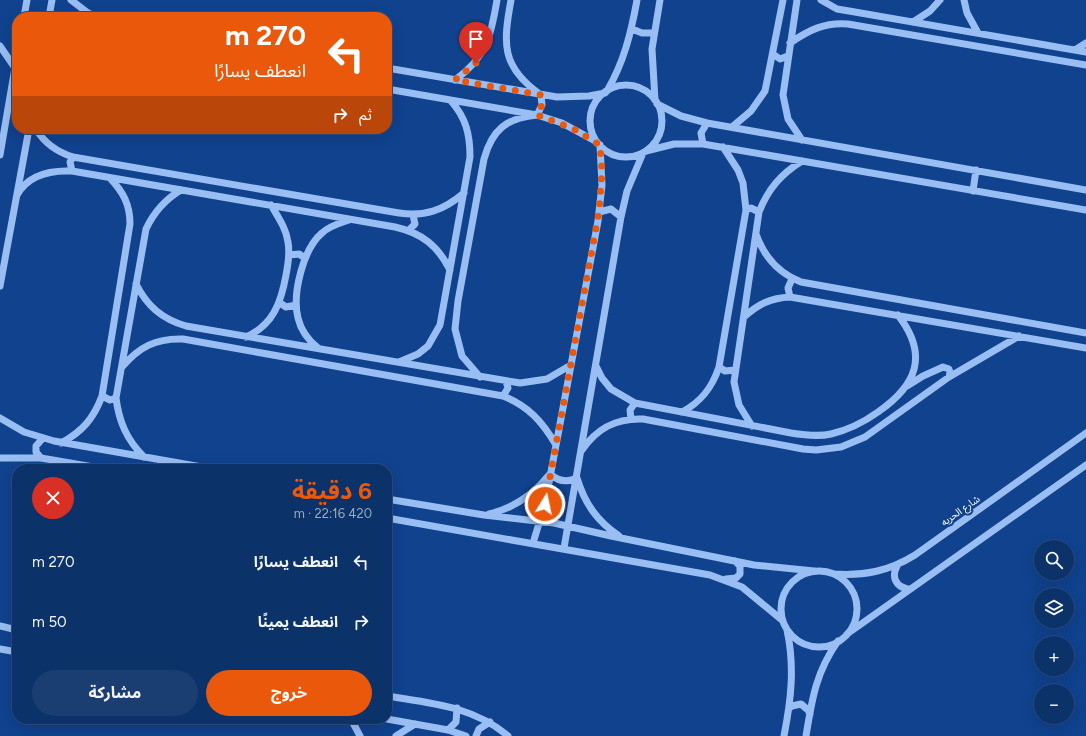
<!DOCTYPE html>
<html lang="ar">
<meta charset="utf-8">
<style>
:root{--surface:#0c326a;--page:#1a3e72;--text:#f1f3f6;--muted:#9aaac1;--line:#2c4d7e;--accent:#ea580c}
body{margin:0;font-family:Figtree,"Noto Sans Arabic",sans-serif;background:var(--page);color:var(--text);direction:rtl;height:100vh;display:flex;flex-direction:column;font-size:15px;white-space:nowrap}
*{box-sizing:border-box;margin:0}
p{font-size:13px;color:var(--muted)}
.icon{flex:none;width:22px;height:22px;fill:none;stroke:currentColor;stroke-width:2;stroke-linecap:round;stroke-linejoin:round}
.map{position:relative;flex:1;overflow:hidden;direction:ltr}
.side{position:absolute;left:12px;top:464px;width:380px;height:260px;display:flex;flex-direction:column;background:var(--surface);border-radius:16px;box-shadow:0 4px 16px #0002,0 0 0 1px var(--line);direction:rtl}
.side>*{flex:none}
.guide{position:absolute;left:12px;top:12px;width:380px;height:122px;border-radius:16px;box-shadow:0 4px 16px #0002,0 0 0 1px var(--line);direction:rtl;background:#ea580c;color:#fff;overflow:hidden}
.tools{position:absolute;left:1034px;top:540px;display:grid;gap:8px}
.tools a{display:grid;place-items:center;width:40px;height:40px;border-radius:50%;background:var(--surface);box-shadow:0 4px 16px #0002,0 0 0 1px var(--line);font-size:20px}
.pin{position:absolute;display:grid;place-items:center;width:34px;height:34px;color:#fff;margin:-41px -17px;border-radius:50% 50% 50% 0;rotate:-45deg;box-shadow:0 0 4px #0007}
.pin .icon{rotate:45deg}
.me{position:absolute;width:44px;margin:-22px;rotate:10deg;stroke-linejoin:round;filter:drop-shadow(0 0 3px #0008)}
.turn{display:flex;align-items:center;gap:14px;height:84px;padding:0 20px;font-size:18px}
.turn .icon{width:52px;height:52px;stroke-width:2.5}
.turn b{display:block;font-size:28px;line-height:34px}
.then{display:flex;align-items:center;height:38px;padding:0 20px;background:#0003;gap:8px;font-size:15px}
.round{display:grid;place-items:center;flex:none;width:42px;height:42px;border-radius:21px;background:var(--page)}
.overview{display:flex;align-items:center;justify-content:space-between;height:68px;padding:0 20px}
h1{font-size:24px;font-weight:700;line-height:30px;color:var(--accent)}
.cta{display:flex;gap:8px;margin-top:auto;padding:8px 20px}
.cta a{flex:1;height:46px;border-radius:24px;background:var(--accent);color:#fff;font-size:16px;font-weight:700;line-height:46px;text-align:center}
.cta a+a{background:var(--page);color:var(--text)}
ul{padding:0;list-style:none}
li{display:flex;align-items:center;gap:12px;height:60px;padding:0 20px}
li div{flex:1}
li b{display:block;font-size:15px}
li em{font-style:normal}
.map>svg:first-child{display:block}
</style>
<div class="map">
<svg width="1086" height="736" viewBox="0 0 1086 736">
<rect width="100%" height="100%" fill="#10428e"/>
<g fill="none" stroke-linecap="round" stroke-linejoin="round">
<!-- minor -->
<path stroke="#99bef3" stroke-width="7" d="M71 0 88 13 97 17
M797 0 783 95 788 119 802 140
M821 0 837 9 849 11 1086 52
M964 0 967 13 978 33
M24 17 27 0
M49 17 52 0
M913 22 930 11 940 0
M632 29 642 33H654
M790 43C809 30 825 22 848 24L1086 65
M0 46 15 68
M1075 50 1086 43
M773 54 780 59 788 56
M387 68 557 97 589 96 605 93
M455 80C487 57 491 36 497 0
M590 121a36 36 0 1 1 72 0a36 36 0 1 1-72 0Z
M387 89 537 115 562 123 597 142
M607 91C624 62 631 33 637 0
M655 100 652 49 660 0
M657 104 681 116 707 123 1086 190
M732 127 751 111 765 91 783 0
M36 129C45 144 57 152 73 157L399 213C425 217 444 210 464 193
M703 144 701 133 707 123
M646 151 674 144H703L1086 210
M0 155 17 56
M72 171 70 162 73 157
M973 191 976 170
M17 195C28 175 50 170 72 171L395 227C422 233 438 246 450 270
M746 210 751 208 759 212
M599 212 611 209 621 217
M409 230 415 224 413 215
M756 234C764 257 778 273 801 282L1086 333
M289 255 299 254 305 258
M136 284C147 306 162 319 186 326L520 383 547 379 571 365
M0 286 29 129
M790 297 788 288 792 279
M280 303 286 307 296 305
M744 317C758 304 771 298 790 297L1086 348
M246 337C273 325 281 303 286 275 288 265 290 253 288 242 286 228 278 217 271 205
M318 348C308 340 301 331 298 318 292 294 303 249 322 233 329 226 340 223 349 220
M399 362 418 354 428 346 440 325 470 157C470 134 466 118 451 101
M596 366 602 378 611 389 635 403 791 433C804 435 818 437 831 434 848 430 864 422 878 412 917 385 929 355 898 315
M122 367C139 347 156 338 183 339L503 396C528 406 542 421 556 445
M719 367 725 371 735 370
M480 377 462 356 455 329 458 301 484 159C492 130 506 118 537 115L542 105 541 95C501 67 503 44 511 0
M907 386 923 376 943 367 949 369 950 373 949 377
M102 396 110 400 116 398
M503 396 508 388 506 381
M682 412C701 402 712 388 719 367L746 210 743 183 738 170 723 147
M0 418 24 432 54 441 213 469
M631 419 630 410 635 403
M752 426 739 405 734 382 759 212C768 189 781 174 802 161
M61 443C82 432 94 418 102 396L130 224C130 204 123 192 110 178
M582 450C597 428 616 418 643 419L803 449 816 450 841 447 865 437 949 377 1019 336
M144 457C127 440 119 422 116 398L146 229C154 212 164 200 181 190
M0 458H41L105 469
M41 458 36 452V446L43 438
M387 499 484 515 554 523 611 536 754 565 814 571
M489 514C515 508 534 494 550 474 558 481 567 483 577 478 585 504 597 521 619 536
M387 518 710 575 742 587 782 620
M533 543 545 504 598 221 602 185 600 145
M564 548 621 217 627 191 643 153
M897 566C891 577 896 587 908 589
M781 609a38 38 0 1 1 76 0a38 38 0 1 1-76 0Z
M834 574C865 576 889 571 915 555L1086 433
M726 579 736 578 740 574V566L735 561
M0 626 17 630
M847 634 1086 465
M0 649 17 652
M387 696C430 703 473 706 508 736
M789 708 792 706 801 704 808 710 810 714
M351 719 360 736
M387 719 448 730 466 736
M448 730 456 722 457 708
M396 736 415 724
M476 736 479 729 490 722
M784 736C791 700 795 667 787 630
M806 736C812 699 816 672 838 641"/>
</g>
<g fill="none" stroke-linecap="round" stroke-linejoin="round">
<!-- route -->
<path stroke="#ea580c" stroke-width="7" stroke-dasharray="0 12.6" d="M476 63 455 80 541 95 542 105 537 115 574 129 600 145 602 171 599 212 545 504"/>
</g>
<g text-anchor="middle" stroke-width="4" stroke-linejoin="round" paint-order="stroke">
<!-- street labels -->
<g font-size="10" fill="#fff" stroke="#10428e">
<text transform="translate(960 510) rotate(-35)" y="4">شارع الحريه</text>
</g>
</g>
</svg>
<div class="tools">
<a><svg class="icon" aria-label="search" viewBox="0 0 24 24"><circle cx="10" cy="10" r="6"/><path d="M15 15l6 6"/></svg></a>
<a><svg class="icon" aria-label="layers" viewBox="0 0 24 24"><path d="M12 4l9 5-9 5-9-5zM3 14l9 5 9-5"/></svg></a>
<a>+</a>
<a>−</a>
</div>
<div class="pin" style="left:476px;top:63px;background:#d93025"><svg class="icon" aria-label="arrive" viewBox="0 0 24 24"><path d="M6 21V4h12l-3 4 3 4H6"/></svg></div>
<svg class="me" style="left:545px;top:504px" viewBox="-20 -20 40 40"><circle r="17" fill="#ea580c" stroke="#fff" stroke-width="3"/><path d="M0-11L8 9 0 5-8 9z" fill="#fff"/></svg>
<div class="guide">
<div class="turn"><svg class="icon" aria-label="left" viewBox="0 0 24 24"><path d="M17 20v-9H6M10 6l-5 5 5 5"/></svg><div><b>270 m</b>انعطف يسارًا</div></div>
<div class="then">ثم<svg class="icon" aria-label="right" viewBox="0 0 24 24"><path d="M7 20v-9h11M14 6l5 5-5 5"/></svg></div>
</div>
<section class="side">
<div class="overview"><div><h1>6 دقيقة</h1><p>420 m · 22:16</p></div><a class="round" style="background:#d93025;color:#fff"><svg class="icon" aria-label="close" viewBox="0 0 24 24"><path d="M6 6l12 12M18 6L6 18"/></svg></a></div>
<ul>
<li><svg class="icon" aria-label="left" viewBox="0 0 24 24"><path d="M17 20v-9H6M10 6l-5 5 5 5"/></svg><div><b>انعطف يسارًا</b></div><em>270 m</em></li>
<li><svg class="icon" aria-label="right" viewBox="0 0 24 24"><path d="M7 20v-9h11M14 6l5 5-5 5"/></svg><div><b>انعطف يمينًا</b></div><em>50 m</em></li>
</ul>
<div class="cta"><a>خروج</a><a>مشاركة</a></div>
</section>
</div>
